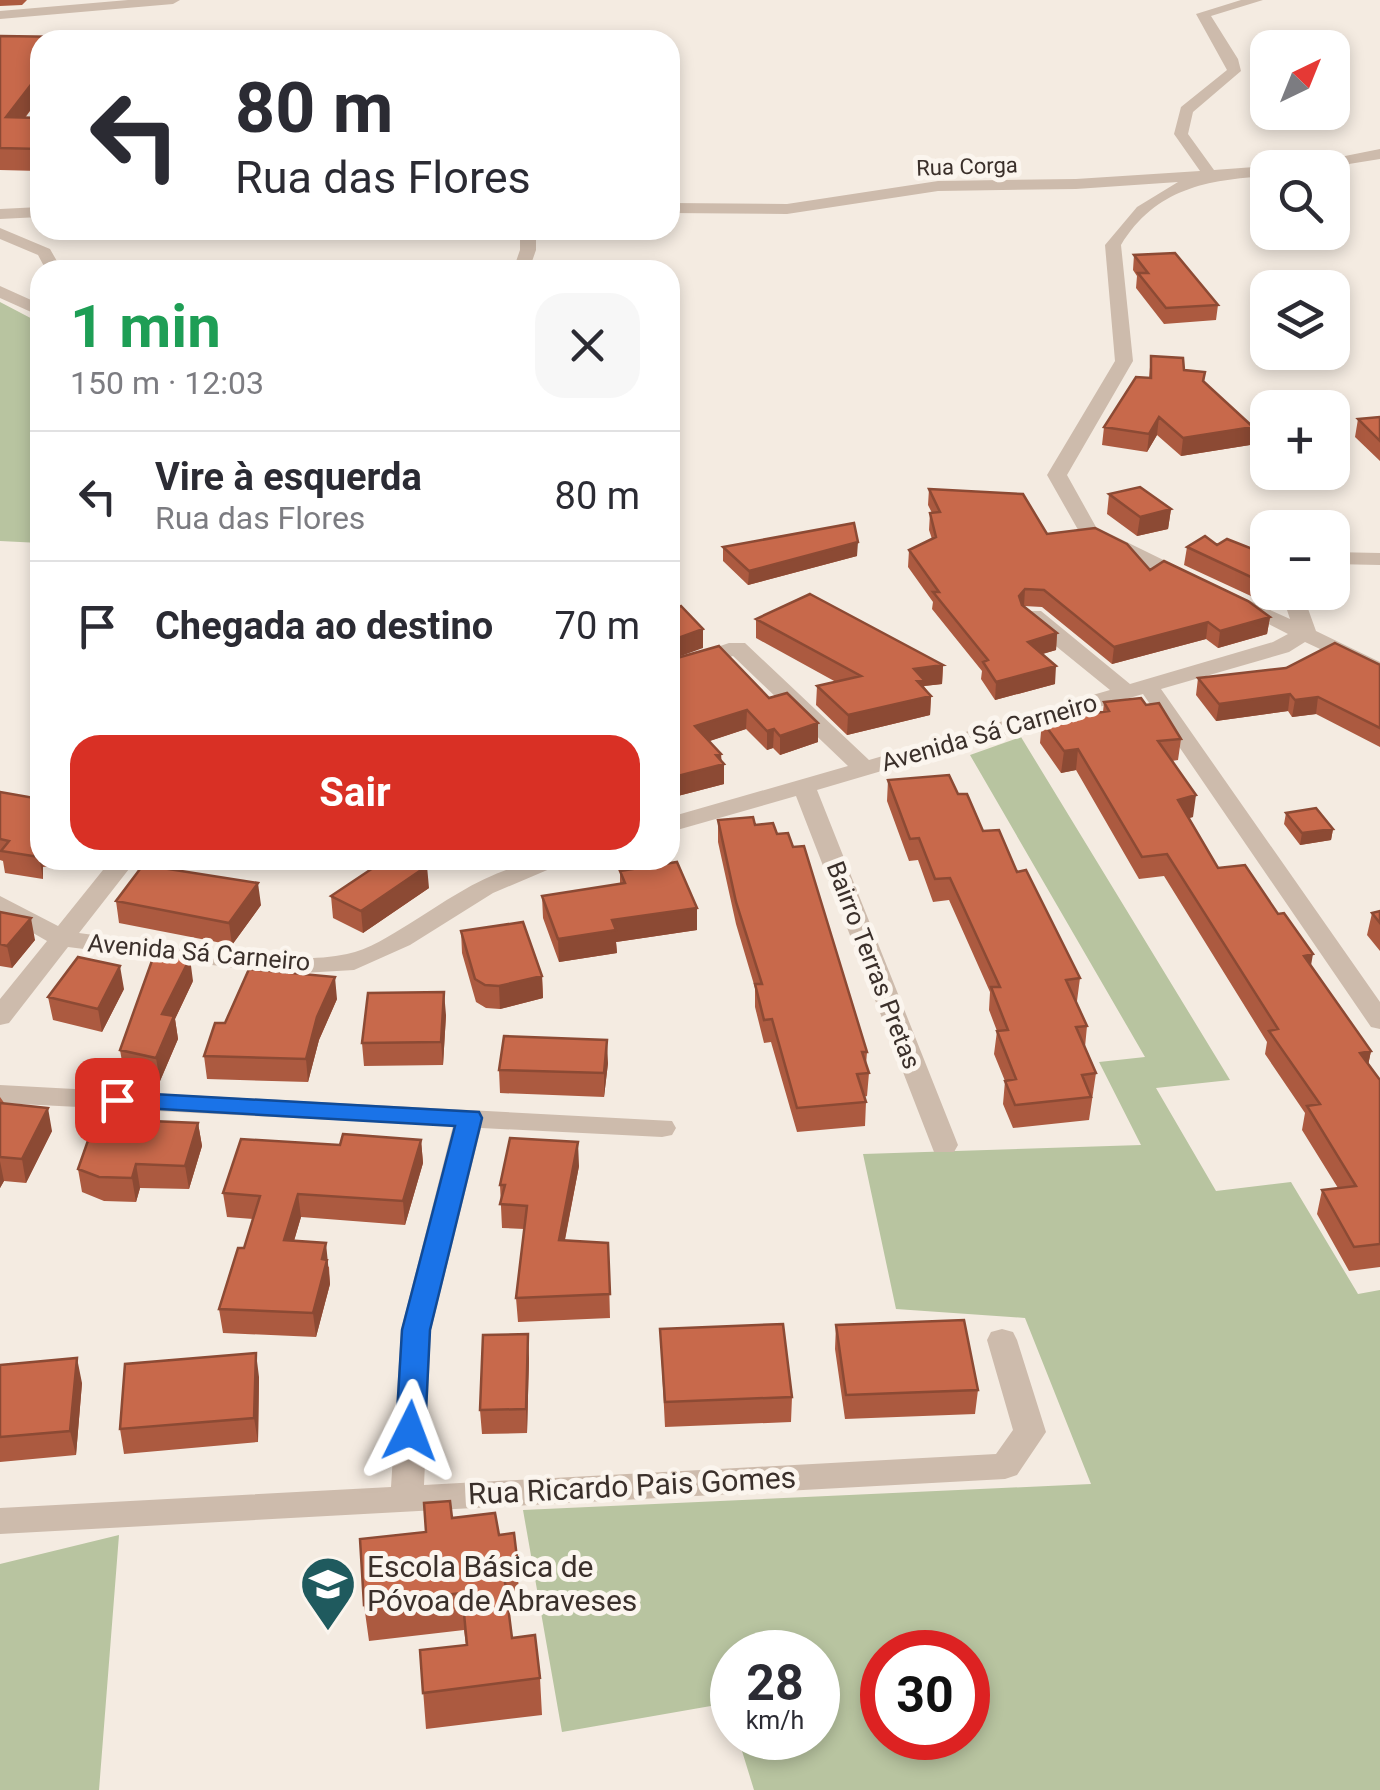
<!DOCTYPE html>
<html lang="pt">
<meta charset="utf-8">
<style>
:root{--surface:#fff;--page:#f7f7f7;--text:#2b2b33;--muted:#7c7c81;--line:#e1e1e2;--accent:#d93025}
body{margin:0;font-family:Roboto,sans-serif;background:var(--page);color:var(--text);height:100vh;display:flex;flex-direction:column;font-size:38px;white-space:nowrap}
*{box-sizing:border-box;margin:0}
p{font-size:32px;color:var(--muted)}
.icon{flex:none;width:55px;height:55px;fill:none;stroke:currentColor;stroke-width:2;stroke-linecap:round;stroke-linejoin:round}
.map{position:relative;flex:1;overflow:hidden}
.details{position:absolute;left:30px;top:260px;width:650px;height:610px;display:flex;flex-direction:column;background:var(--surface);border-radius:30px;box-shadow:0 5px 15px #0003}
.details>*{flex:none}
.top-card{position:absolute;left:30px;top:30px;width:650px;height:210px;border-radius:30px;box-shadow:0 5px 15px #0003;background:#fff;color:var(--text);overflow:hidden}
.needle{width:65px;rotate:43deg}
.controls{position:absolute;left:1250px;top:30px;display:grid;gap:20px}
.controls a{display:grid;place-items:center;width:100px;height:100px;border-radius:20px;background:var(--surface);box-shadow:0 5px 15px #0003;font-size:50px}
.speed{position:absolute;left:710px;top:1630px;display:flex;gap:20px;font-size:50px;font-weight:700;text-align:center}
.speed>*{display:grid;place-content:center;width:130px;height:130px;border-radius:50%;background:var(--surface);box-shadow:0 5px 15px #0003;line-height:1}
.speed small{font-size:25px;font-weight:400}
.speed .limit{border:15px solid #d22;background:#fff;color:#111}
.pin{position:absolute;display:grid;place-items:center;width:85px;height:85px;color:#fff;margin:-42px;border-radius:20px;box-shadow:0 5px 15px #0006}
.me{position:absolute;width:110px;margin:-55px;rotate:3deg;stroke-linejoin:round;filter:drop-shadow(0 0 8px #0008)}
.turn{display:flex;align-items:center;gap:35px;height:210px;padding:0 40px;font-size:45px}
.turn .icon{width:130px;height:130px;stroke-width:2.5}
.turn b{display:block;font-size:70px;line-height:85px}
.round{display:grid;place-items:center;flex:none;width:105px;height:105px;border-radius:30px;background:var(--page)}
.headline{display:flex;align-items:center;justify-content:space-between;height:170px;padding:0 40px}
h1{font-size:60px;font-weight:700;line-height:75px;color:#1e9e55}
.primary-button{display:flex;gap:20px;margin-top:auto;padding:20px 40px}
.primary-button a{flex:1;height:115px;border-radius:30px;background:var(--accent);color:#fff;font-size:40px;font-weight:700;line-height:115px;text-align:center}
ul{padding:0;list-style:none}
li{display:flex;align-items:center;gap:30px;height:130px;padding:0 40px;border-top:2px solid var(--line)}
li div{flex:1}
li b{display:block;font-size:38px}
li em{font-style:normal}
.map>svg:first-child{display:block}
</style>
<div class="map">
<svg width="1380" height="1790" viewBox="0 0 1380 1790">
<rect width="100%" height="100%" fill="#f4ebe1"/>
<!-- green -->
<path fill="#b8c4a0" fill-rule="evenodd" d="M0 302 40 323V543L0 541Z
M1021 737 1230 1080 1156 1088 1216 1191 1291 1182 1358 1294 1380 1290V1790H754L738 1738H818V1652H732V1717L728 1703 562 1732 523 1510 1091 1484 1025 1318 896 1309 863 1154 1141 1145 1099 1062 1145 1057 970 755ZM882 1652H968V1738H882Z
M119 1535 99 1790H0V1564Z"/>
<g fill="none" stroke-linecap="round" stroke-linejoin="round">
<!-- minor -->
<path fill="#cdbbac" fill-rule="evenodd" d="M128 0H180L173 4 0 19V11Z
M1241 0H1263L1211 16 1238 59 1241 71 1193 112 1188 134 1214 170 1268 166 1272 168H1268V176C1207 180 1156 188 1121 245L1133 361 1067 475 1096 527 1192 574 1195 578 1192 582H1178L1081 535 1047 475 1115 361 1105 245 1137 207 1178 182 1076 189 938 191 787 214 670 213V203L787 204 938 181 1076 179 1200 171 1174 134 1181 107 1227 70 1196 14Z
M1380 149V159L1324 168H1285Z
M40 207V217L0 219V209Z
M0 228 50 249 62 270H46L38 255 0 239Z
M520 230H536V250L529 270H513L520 250Z
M0 286 40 304V316L0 298Z
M1332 552 1380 553V565L1332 564Z
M1281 592H1302L1316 631 1380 662V677L1305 642 1289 652 1161 689 1380 1002V1029L1371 1027 1143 694 817 790 958 1145 954 1152H934L796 796 670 832V817L848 766 733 656 670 677V663L729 643H745L869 760 1110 690 1025 621 1022 616 1025 611H1041L1130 684 1273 642 1288 634 1228 603 1232 599H1246L1290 619Z
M111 860H136L79 933C153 942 277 969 347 954 368 950 391 935 409 924 459 893 502 860 562 860L559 865 493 893 410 945 354 970 285 974 68 947 9 1023 0 1025V999L47 941 0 914V896L58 926Z
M0 1085 672 1121 676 1128 672 1135 662 1137 481 1128 431 1330 424 1485 996 1454 1013 1430 987 1340 991 1332 1002 1329 1013 1332 1017 1340 1046 1432 1017 1475 1005 1479 0 1534V1508L391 1487 401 1330 453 1126 0 1103Z"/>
</g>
<!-- wall -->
<path fill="#ac5a40" d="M0 0H27L22 5 0 6Z
M0 36 40 40V97L25 118H40V171L0 170Z
M1134 255 1218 305 1216 320 1164 324 1136 288 1137 276 1133 270Z
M1151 356 1184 370 1205 372 1204 382 1253 427 1250 445 1181 456 1157 435 1147 452 1102 445 1104 427 1149 378Z
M1380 417V461L1355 437 1358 419Z
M929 489 1047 534 1150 570 1270 617 1267 634 1218 648 1206 639 1112 664 1042 607 1024 606 1057 633 1056 650 1042 654 1055 684 995 700 981 679 982 671 932 609 933 602 908 567 909 550 932 539 929 530 930 513H932L928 505Z
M1109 494 1171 509 1168 529 1137 536 1107 514Z
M1217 545 1268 555V592H1279L1278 596 1266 603 1184 565 1187 547Z
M723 547 857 556 748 585 723 561Z
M756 619 943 665 942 684 924 686 931 696 930 715 847 735 816 705 817 686 836 682 756 638Z
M670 660 769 698 818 723V742L780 755 773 748 767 750 746 729 709 741 721 754 724 784 670 798Z
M1380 665V747L1316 714 1292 717 1288 711 1216 721 1196 695 1198 678Z
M1104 702 1146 705 1181 739 1178 760 1172 761 1193 817 1188 818 1218 868 1311 965 1371 1051 1368 1065 1380 1080V1267L1349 1271 1317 1214 1322 1190 1338 1188 1302 1130 1305 1113 1265 1054 1267 1042 1164 876 1139 879 1076 770 1061 773 1040 743 1042 721 1103 712Z
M888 780 958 794 983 831 1017 872 1080 978 1077 1001H1076L1087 1026 1085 1047 1096 1073 1089 1120 1013 1128 1003 1104 1005 1081 994 1054 997 1031 989 1010 990 992 949 900 933 902 918 860 909 861 887 801Z
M0 792 40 799V860H84L82 862 43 867V879L5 873 3 861 0 860Z
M1286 813 1333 829 1331 840 1300 845 1284 824Z
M718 820 755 825 777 834 867 1052 866 1065 869 1073 867 1096 864 1097 866 1102 865 1126 797 1132 771 1042 764 1043 755 1007V988L736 924 718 842Z
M431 860H480L478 868Z
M620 871 697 930 616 942 617 953 559 962 543 918 542 896 620 884Z
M429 888 363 933 333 918 331 896Z
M116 901 261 905 232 945 119 923Z
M1380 911V951L1367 935 1372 913Z
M0 912 35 940 12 968 0 966Z
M461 931 542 976 543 998 500 1009 486 1008 476 1002 462 953Z
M193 981 175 1019 178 1039 160 1081 124 1073 120 1050Z
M124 989 102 1032 53 1020 48 997Z
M337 999 319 1040 308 1082 207 1079 204 1056 225 1023Z
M446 1015 443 1065 364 1066 362 1043Z
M608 1063 604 1097 500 1093 499 1070Z
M0 1097 5 1104 52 1131 26 1183 4 1181 0 1188Z
M129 1113 131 1120 198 1123 202 1146 189 1189 140 1188 136 1202 104 1201 82 1192 78 1169Z
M421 1140 423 1163 405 1225 301 1217 294 1241 329 1267 330 1284 316 1337 223 1333 219 1309 244 1248 253 1219 227 1217 223 1193 340 1145Z
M579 1166 565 1240 608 1243 610 1318 518 1322 516 1298 524 1229 502 1228 500 1185Z
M836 1325 978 1390 975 1414 845 1419 835 1349Z
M660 1329 792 1397 791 1422 665 1427Z
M529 1358 527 1433 482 1434 480 1410Z
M0 1365 82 1383 76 1455 0 1462Z
M259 1377 258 1442 124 1454 120 1429Z
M426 1532 499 1535 517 1558 519 1594 506 1595 512 1638 540 1678 542 1715 426 1729 420 1650 466 1645 464 1630 369 1641 364 1605Z"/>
<!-- shaded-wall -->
<path fill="#8c4a34" d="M40 73V97L9 138 6 117Z
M1159 417 1157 435 1147 452 1149 434Z
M1253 427 1250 445 1181 456 1183 438Z
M1171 509 1168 529 1137 536 1140 517Z
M858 542 857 556 748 585 749 571Z
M1025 589 1024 606 1018 613 1019 596Z
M1268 592H1279L1278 596 1266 603Z
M1270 617 1267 634 1218 648 1220 631Z
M1208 622 1206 639 1112 664 1114 647Z
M703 629V648L670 660V641Z
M1057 633 1056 650 1026 659 1028 642Z
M943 665 942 684 924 686 923 697 931 696 930 715 847 735 848 715 914 669Z
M1056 666 1055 684 995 700 996 682Z
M1290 694 1288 711 1216 721 1219 704Z
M1318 697 1316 714 1292 717 1295 700Z
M747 710 746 729 695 746V726Z
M818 723V742L780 755V736Z
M774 729 773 748 767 750V731Z
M1078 749 1076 770 1061 773 1064 751Z
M721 754V765L724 764V784L670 798V778Z
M1196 795 1193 817 1175 822 1178 800Z
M1333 829 1331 840 1300 845 1302 833Z
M39 844 40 860H42L43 867V879L39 857Z
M427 866 429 888 363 933 361 911Z
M258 883 261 905 232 945 229 923Z
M697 908V930L616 942 617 953 559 962 558 939 612 920Z
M31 918 35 940 12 968 7 946Z
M1313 954 1309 977 1304 956Z
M190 958 193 981 175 1019 178 1039 160 1081 156 1058 162 1014Z
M120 966 124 989 102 1032 98 1009Z
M542 976 543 998 500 1009 499 986Z
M335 977 337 999 319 1040 308 1082 306 1059 317 1017Z
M444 992 446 1015 443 1065 441 1042Z
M607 1040 608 1063 604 1097V1073Z
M1371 1051 1366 1075 1360 1053Z
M48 1108 52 1131 26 1183 22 1159Z
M198 1123 202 1146 189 1189 185 1166Z
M421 1140 423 1163 405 1225 403 1201Z
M578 1142 579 1166 560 1264 559 1240Z
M0 1161 4 1181 0 1188Z
M136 1164 140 1188 136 1202 132 1178Z
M298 1194 301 1217 287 1264 284 1240Z
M326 1243 330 1284 316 1337 313 1313 322 1259Z
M528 1334 529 1358 527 1433 526 1409Z
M256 1353 259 1377 258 1442 254 1418Z
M77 1358 82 1383 76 1455 70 1431Z"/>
<!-- building -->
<path fill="#c8694b" stroke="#8c4a34" stroke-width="2.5" d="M0 36 68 37 65 40H40V73L6 117 40 118V149L0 148Z
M1175 253 1218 305 1166 308 1138 273H1148L1134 255Z
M1151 356 1183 358 1184 370 1205 372 1203 381 1253 427 1183 438 1159 417 1149 434 1104 427 1136 377 1151 378Z
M1380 417V441L1358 419Z
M1140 487 1171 509 1140 517 1109 494Z
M929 489 1023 494 1047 534 1095 528 1127 544 1150 570 1164 561 1248 601 1270 617 1220 631 1208 622 1114 647 1044 590 1025 589 1019 596 1022 605 1057 633 1028 642 1056 666 996 682 983 662 988 660 933 592H939L909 550 936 537 930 513 940 512Z
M854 523 858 542 749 571 723 547Z
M1205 536 1217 545 1227 539 1268 555V585L1187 547Z
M810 594 943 665 914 669 924 680 917 681 931 696 848 715 817 686 861 676 756 619Z
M670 595 674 600 677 608 681 606 703 629 670 641Z
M1335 643 1380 665V728L1318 697 1295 700 1290 694 1219 704 1198 678 1286 668Z
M719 646 769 698 787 693 818 723 780 736 774 729 767 731 747 710 695 726 721 754 716 755 724 764 670 778V660Z
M1141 698 1146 705 1159 703 1181 739 1158 741 1196 795 1178 800 1218 868 1245 865 1278 914 1284 913 1313 954 1304 956 1371 1051 1360 1053 1380 1080V1244L1354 1247 1322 1190 1356 1186 1307 1106 1320 1104 1269 1031 1278 1029 1167 854 1142 857 1078 749 1064 751 1042 721 1109 711 1104 702Z
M949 775 958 794H967L983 831 999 830 1017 872 1026 870 1080 978 1066 980 1087 1026 1076 1027 1096 1073 1082 1075 1091 1097 1015 1105 1005 1081 1016 1079 997 1031 1008 1030 991 987H1000L950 878 935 879 919 838 910 839 888 780Z
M0 792 40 799 39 857 1 851 9 841 0 839Z
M1316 808 1333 829 1302 833 1286 813Z
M753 817 755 825 773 823 777 834 788 833 793 847 804 846 867 1052H862L869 1073 857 1074 866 1102 797 1108 772 1019 764 1020 755 984H762L736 902 718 820Z
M385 860H415L427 866 361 911 331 896Z
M677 862 697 908 612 920 616 930 558 939 542 896 625 883 620 871Z
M143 865 258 883 229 923 116 901Z
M1380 911V923L1372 913Z
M0 912 31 918 7 946 0 944Z
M523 922 542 976 499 986 485 985 475 979 461 931Z
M154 955 190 958 162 1014 174 1016 156 1058 120 1050Z
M78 957 120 966 98 1009 48 997Z
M249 969 335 977 317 1017 306 1059 204 1056 215 1023H225Z
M444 992 441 1042 362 1043 368 993Z
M504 1036 607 1040 604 1073 499 1070Z
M0 1103 48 1108 22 1159 0 1157Z
M98 1112 129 1113 127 1120 198 1123 185 1166 136 1164 132 1178 99 1177 78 1169Z
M343 1134 421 1140 403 1201 298 1194 284 1240 326 1243 322 1259 327 1260 313 1313 219 1309 238 1248H244L260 1196 223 1193 241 1139 340 1145Z
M510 1138 578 1142 559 1240 608 1243 610 1294 516 1298 527 1206 500 1204 505 1185H500Z
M964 1320 978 1390 846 1395 836 1325Z
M783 1324 792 1397 665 1402 660 1329Z
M528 1334 526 1409 480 1410 483 1335Z
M256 1353 254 1418 120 1429 125 1364Z
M77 1358 70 1431 0 1437V1365Z
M450 1501 452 1518 495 1513 499 1535 514 1533 517 1558 502 1559 512 1638 535 1635 540 1678 423 1693 420 1650 467 1645 462 1593 364 1605 360 1539 426 1532 424 1503Z"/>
<!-- route -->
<path fill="#1a73e8" stroke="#114b97" stroke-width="2.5" d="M117 1092 479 1112 482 1118 430 1330 425 1431 421 1439 410 1442 400 1439 396 1431 402 1330 455 1126 108 1106 105 1100Z"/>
<!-- icons -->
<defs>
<g id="school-pin" transform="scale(2.875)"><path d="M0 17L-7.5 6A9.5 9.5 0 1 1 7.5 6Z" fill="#1f5a5e" stroke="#fbf5ee"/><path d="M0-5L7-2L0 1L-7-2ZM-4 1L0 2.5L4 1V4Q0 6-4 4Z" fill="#fff"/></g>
</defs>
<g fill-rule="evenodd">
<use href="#school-pin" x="328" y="1584"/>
</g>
<g text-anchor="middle" stroke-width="10" stroke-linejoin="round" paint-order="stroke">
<!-- far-street labels -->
<g font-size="22" fill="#3b302b" stroke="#fbf5ee">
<text transform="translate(967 166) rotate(-2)" y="8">Rua Corga</text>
</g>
<!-- street labels -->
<g font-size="25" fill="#3b302b" stroke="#fbf5ee">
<text transform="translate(989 732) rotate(-16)" y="9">Avenida Sá Carneiro</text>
<text transform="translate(199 952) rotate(5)" y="9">Avenida Sá Carneiro</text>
<text transform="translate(874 965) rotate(69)" y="9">Bairro Terras Pretas</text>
</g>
<!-- near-street labels -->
<g font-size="30" fill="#3b302b" stroke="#fbf5ee">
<text transform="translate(632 1486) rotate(-3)" y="10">Rua Ricardo Pais Gomes</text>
</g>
<!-- near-poi labels -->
<g font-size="30" fill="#3b302b" stroke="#fbf5ee" text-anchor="start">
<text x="367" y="1577">Escola Básica de<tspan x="367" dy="34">Póvoa de Abraveses</tspan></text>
</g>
</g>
</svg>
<div class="controls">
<a><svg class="needle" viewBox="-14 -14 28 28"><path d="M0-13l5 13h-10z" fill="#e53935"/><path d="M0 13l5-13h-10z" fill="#7c7c81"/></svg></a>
<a><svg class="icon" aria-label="search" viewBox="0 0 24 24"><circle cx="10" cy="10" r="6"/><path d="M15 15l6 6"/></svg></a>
<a><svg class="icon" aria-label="layers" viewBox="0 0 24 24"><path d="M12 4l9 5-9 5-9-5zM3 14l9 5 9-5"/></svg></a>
<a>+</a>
<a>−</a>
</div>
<div class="speed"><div>28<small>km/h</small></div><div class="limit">30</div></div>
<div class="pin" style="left:117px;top:1100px;background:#d93025"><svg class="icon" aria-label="arrive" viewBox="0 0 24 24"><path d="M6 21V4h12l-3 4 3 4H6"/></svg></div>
<svg class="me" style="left:410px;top:1431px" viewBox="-20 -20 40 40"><path d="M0-17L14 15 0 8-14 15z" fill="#1a73e8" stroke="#fff" stroke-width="4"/></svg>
<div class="top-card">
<div class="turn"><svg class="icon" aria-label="left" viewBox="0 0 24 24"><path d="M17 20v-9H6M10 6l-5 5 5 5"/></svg><div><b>80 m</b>Rua das Flores</div></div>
</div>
<section class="details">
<div class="headline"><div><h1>1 min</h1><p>150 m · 12:03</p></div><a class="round"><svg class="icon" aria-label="close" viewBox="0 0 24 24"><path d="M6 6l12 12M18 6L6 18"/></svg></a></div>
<ul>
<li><svg class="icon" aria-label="left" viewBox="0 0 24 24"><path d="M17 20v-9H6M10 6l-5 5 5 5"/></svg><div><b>Vire à esquerda</b><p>Rua das Flores</p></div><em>80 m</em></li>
<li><svg class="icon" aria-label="arrive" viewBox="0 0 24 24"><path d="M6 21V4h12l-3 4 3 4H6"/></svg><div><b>Chegada ao destino</b></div><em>70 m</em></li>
</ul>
<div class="primary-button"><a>Sair</a></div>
</section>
</div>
